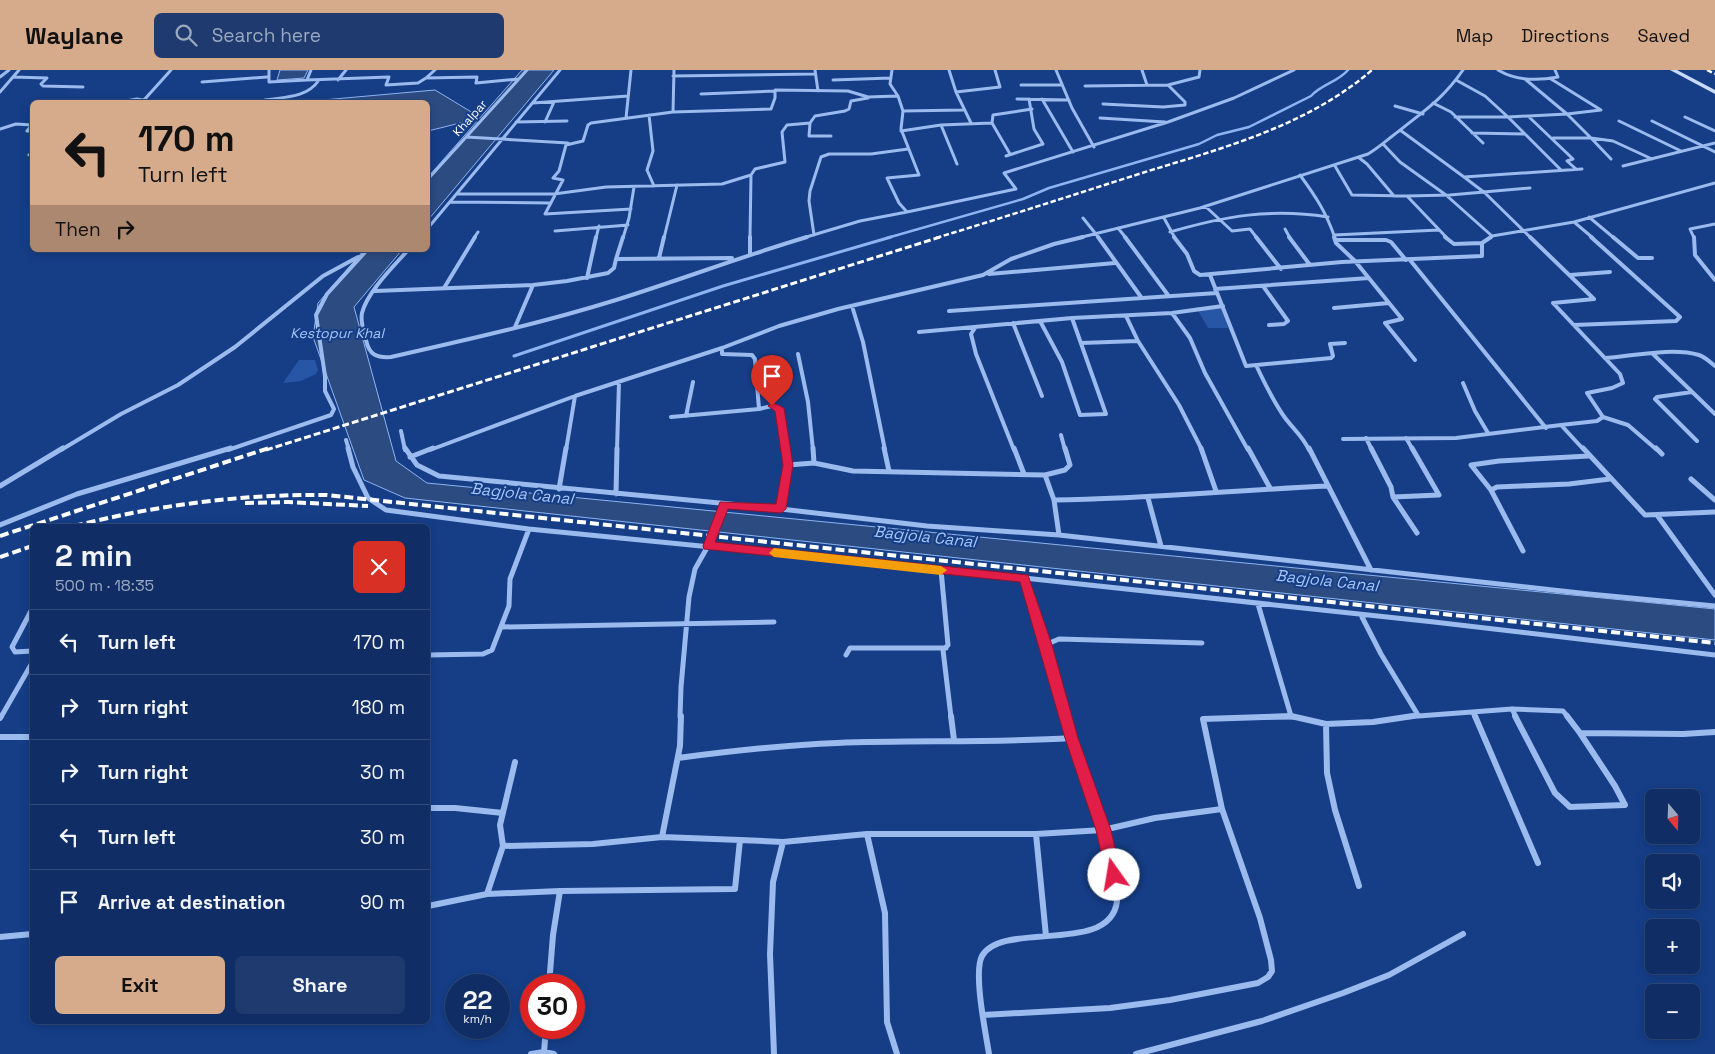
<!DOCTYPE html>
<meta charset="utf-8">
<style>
:root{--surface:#102e65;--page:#1e3a6e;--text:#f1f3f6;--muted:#9ca8bf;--line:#304a79;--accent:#d6ab8b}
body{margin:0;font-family:"Space Grotesk",sans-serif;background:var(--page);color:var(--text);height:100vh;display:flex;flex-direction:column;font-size:19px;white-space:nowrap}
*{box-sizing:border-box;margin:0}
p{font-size:16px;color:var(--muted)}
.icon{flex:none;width:28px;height:28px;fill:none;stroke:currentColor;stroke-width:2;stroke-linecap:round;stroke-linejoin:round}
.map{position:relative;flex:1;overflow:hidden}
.side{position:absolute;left:30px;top:454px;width:400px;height:500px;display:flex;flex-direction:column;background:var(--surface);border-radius:8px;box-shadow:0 2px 8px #0003,0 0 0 1px var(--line)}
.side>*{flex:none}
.top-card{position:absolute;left:30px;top:30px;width:400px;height:152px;border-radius:8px;box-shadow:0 2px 8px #0003,0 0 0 1px var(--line);background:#d6ab8b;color:#111;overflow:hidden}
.needle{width:32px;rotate:161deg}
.controls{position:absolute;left:1645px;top:719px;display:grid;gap:10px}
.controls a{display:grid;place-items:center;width:55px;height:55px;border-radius:8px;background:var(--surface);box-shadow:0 2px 8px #0003,0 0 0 1px var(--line);font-size:25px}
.speed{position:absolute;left:445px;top:904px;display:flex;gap:10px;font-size:25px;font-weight:700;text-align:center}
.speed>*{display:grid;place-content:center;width:65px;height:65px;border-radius:50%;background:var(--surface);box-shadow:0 2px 8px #0003,0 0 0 1px var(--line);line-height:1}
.speed small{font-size:12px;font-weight:400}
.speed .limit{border:8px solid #d22;background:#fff;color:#111}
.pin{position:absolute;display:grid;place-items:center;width:42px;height:42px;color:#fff;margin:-51px -21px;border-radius:50% 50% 50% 0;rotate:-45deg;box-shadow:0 0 5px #0007}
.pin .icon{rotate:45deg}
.me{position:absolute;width:55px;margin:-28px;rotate:347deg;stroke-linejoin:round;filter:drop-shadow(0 0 4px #0008)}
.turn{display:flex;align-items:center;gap:18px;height:105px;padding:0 25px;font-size:22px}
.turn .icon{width:65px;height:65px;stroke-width:2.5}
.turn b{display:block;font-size:35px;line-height:42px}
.then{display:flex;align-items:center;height:48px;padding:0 25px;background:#0003;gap:10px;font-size:19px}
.round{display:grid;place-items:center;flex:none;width:52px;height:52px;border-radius:8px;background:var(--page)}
.overview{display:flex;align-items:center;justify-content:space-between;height:85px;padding:0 25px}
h1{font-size:30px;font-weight:600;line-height:38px}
.action{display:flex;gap:10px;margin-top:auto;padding:10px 25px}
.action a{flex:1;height:58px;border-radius:8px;background:var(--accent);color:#111;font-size:20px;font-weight:600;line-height:58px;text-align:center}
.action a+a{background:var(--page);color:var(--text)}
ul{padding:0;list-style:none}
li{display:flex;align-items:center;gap:15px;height:65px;padding:0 25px;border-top:1px solid var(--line)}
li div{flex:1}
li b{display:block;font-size:19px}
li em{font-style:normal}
header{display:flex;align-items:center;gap:30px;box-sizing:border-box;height:70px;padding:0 25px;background:var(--accent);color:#111}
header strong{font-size:24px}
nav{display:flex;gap:28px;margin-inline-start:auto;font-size:18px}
.search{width:350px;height:45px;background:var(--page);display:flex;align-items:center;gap:12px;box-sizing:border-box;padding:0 18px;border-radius:8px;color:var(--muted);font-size:19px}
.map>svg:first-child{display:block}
</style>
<header>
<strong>Waylane</strong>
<div class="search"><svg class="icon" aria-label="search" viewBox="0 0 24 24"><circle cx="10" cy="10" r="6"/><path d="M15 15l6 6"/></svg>Search here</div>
<nav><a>Map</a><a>Directions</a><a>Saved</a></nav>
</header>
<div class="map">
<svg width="1715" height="984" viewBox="0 0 1715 984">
<rect width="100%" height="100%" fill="#153e87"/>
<!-- green -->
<path fill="#2856a6" d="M1196 237H1222L1228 258H1208Z
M299 290H315L318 300 316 304 301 311 283 313Z"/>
<!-- water -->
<path fill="#2c4b81" stroke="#8db4f1" d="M280 0H308L304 8 277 10Z
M522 0H554L428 150V107Z
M435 20 473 43 468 51 428 61V32H300Z
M364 180H402L354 237 396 391 427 413 1715 539V570L405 428 364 410 313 267 318 233Z"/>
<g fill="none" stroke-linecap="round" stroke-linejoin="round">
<!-- stream-far1 -->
<path stroke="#8db4f1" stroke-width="2.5" d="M887 168 1023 129 1049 118 1199 74 1217 65 1249 57 1311 26C1322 14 1338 12 1348 0"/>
<!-- stream -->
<path stroke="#8db4f1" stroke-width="3" d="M514 286 723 216 891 167"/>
<!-- street-far3 -->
<path stroke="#9bbaee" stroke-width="3" d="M269 0V12L307 10
M311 0 307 10 389 7 386 15 418 13 426 8 477 7 476 13 519 9
M815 0 818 21
M892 0 890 14 898 26 903 41 901 59 919 105 887 108 899 133 907 142 1016 119 1004 103 1168 52 1234 28 1294 0
M949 0 956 22 971 53
M1056 0 1072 38 1094 77
M1142 0 1147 15
M1498 0C1516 11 1537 11 1558 7L1555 0
M673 6 814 4
M0 7 9 0
M13 7 47 8 41 14 43 16 83 17
M426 8 435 0
M1525 9 1567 44 1601 40 1551 9
M338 10 346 0
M833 10 891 8
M202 12 267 7
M1021 15H1062
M1085 16 1168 15
M0 22 19 0
M956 22 1000 17 995 0
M701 24 775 21
M1017 29 1069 30
M1042 29 1073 82
M144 30 171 0
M265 30C285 27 307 28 319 10
M120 32 137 29 153 32
M533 33 628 26
M1433 33 1451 42 1483 73
M1103 34 1163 37 1185 35V32L1168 15 1199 7 1200 0
M1395 36 1423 44
M903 41 963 40
M673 42 674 0
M649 45 653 81 647 100 654 116
M1528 46 1573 89 1567 91 1576 99
M1455 47H1508L1485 26 1456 10
M1685 47 1715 61
M626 48 631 0
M1100 48 1165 52
M1619 51 1681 81
M1652 51 1715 82
M516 52 567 51
M545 52 554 32
M810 53 809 66H831
M992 53 1010 84
M32 55 27 61H32
M941 55 957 94
M0 59 16 54 32 55
M1400 60 1464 107 1582 99
M901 61 941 55 992 53 993 45 1032 39
M1472 63 1524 64
M466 67 568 73
M1553 68H1591L1611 89
M1384 75 1400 92 1446 125 1492 166
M32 82 29 85H32
M1006 86 1043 74 1034 59 1029 29
M1358 87 1367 94 1394 126
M1335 96 1352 125 1407 126
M1623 96 1715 73
M1561 100 1508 47 1567 44 1591 68 1613 71 1652 89
M1300 105C1316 127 1326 142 1335 168
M1464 107 1485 123 1531 168
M428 109 527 0
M457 124H554L606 117 722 114 751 105 755 99 785 92 782 62 787 55 810 53 815 46 845 41 849 39 851 31 868 28
M450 132 550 133
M1205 136 1232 161 1250 159 1257 168
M631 139 545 144 563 110 553 108 559 101 566 75 583 71 588 55 591 53 673 42 771 39 775 28V20L848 21 868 27 898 26
M1589 147 1614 168
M1083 148 1099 168
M1164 148 1175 168
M1574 152 1593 168
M428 158 560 0
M1118 158 1126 168
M1285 159 1290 168
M555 161 628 155
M1170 162C1225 146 1271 138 1328 147
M814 165 809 131 810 121 821 87 829 84H871L908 79
M1334 165 1439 160
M474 168 478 162
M596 168 599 156
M623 168 629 148 634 117
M664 168 677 115
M750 168 751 105
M803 168 860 151 907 142
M1078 168 1200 138 1368 84C1380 77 1388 69 1399 61 1425 40 1443 29 1463 0
M1447 168 1407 126 1450 125 1530 118
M1489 168 1492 166 1574 152 1715 113
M1694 168 1690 159 1715 154"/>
<!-- street-far2 -->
<path stroke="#9bbaee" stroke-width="4" d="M1098 167 1141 227
M1125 167 1168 225
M1174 167 1187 184 1194 201 1200 205 1342 192 1482 186V173L1491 167
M1256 167 1281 199
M1289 167 1310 195
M1334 167 1336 173 1355 191 1402 249 1385 253 1415 290
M1445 167 1454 174 1482 173
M1530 167 1594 229 1553 233 1620 304 1623 313 1612 318 1587 323 1603 347 1597 351 1561 355
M1613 167 1638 188H1652
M1694 167 1695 185 1715 210
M1335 170H1386L1391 172 1406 190
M408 180C394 196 367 222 362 243 360 252 364 261 366 270 369 285 377 288 391 287 466 270 542 253 616 230 680 210 743 186 807 167
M750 184V167
M659 188 664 167
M616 189 623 167
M1410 190 1546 358
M989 204 1115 193
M1210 205 1246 296 1331 288 1333 286 1330 274 1345 273
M1570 205 1610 202
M587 208 596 167
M1263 216 1288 251 1284 254 1269 255
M444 218 475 167
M1215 219 1369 208
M375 221 533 215 567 211 608 203 614 198 616 189 732 188
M852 236 863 272 885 380
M1334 238 1389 233
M949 241 1217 223
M1172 243 1190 268 1205 303 1248 380
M1040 251 1062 292 1080 345 1106 344 1072 248
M1013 253 1042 326
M1574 255 1676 251 1680 247 1591 167
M515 257 533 215
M975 258 971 264 976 284 1014 380
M919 262 1072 248 1172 243 1223 236
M1138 271 1179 335 1202 380
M1081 273 1138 271 1126 246
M722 278V284L752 285 755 289 759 339
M798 284 808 332 813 380
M1653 284 1715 344
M1605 288C1632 286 1673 277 1699 285 1705 287 1710 292 1715 296
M1256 295C1264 312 1272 329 1283 345 1291 357 1303 366 1309 380
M1463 313 1475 341 1488 363
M1692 322 1657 327 1655 329 1697 371
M686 346 693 312
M671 347 759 339 772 336 779 338 786 380
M1603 347 1628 355 1657 380
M401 361 405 380
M1061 365 1065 380
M1366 368 1372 380
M1406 368 1413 380
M1343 369 1456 368 1561 355 1584 380
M346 370 349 380
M61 380 121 344 178 315 235 277 323 206 358 187
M228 380 331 345 334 339 325 321V306L316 245 327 224 367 180
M430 380 575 326 722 278 779 256 838 239 983 205 1011 189 1054 174 1083 167
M566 380 575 326
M617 380 619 312"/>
<!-- street-far1 -->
<path stroke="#9bbaee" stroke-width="5" d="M348 378 353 397 368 428 386 440 529 459 1024 508 1045 575
M405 378 417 395 439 406 781 439 927 456 1059 465 1589 524 1715 536
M813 378 814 393
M884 378 889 401
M1014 378 1024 404
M1201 378 1216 421
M1248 378 1270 418
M1309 378 1371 500
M1371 378 1391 417 1393 427
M1412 378 1439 425 1393 427 1417 463
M1583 378 1645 445 1715 442
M1656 378 1662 384
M1589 386 1499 391 1471 395 1491 420 1497 417 1569 414 1610 409
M410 387 433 378
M788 395 814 393 853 401 1045 405 1065 400 1070 395 1065 378
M1045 405 1054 430 1059 465
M1691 409 1715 430
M0 416 63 378
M559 419 566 378
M1491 420 1523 481
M616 424 617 378
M1148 428 1161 476
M1054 430C1146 429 1237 420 1328 416
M781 439 788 395 786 378
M1657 445 1715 525
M0 455 77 424 231 378
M941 500 948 575 943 580 951 647
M1024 508 1434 552 1715 585
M1258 534 1291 646
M31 541 12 577 15 582 32 581
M1362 547 1381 584 1418 645
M502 557 774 552
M428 585 483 584 492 580 509 536 510 509 529 459
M846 585 850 578H946
M1512 639 1516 647
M1473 642 1475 647
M1 647 32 593
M680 647 681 617 689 527 695 499 708 476 724 434
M1066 647 1045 575 1059 569 1202 573
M1261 647H1295
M1405 647 1512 639 1563 641 1568 647"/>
<!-- street -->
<path stroke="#9bbaee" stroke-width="6" d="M951 646 954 670
M1475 646 1538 793
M1515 646 1555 723 1570 737 1625 735 1615 716 1580 663
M1567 646 1580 663 1683 664 1715 662
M0 648 1 646
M1326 654 1327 703 1335 740 1359 816
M0 667H32
M678 688C731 681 783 675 837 673 915 670 994 673 1072 668
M428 738H455L503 743
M867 764H1036L1103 760 1066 646
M1036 764 1046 866
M662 767 740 770
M503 776 593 774 662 767 680 676 681 646
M560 821 735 819 740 770 783 772 867 764 885 843 887 952 897 984
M487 824 503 776 500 755 515 692
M428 836 487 824 560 821 553 865 549 915
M0 867 32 864
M983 945 1110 938 1170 930 1258 913 1268 907 1272 901 1271 890 1260 848 1222 739
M544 982 546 958
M531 984 544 982 554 984
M774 984 770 884 773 812 783 772
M989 984C986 964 973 903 982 886 1002 850 1111 886 1117 831 1119 807 1109 782 1103 760L1155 748 1222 739 1203 649 1291 646 1326 654 1373 652 1413 646
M1136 984 1262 951 1343 923 1389 905 1463 864"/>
<!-- secondary -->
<path fill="#c8dafa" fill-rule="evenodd" d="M1670 0H1677L1715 20V24Z"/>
<!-- rail-far2 -->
<path stroke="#fff" stroke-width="2.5" stroke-dasharray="5.5 2.5" stroke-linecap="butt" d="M1707 0 1715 4
M936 168C1005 147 1073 125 1142 103 1223 78 1307 56 1372 0"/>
<!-- rail-far1 -->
<path stroke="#fff" stroke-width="3" stroke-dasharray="7 3" stroke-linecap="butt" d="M266 380 940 167"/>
<!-- rail -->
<path stroke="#fff" stroke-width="4" stroke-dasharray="9 4" stroke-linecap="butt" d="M245 433 288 432 368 436
M74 456C158 435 241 424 327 425L1715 573
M0 466 269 378
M0 487 32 476"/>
</g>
<!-- route -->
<path fill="#e11d48" stroke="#92132f" d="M772 332 784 338 793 395 786 439 781 443 728 439 715 472 1028 505 1052 575 1078 668 1111 760 1121 805 1119 810 1114 812 1108 810 1106 805 1096 760 1065 668 1020 512 704 479 703 476 720 432 776 434 783 395 775 341 768 336Z"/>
<!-- slow -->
<path fill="#f59e0b" d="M774 478 941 496 947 500 941 505 774 487 769 483Z"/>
<g text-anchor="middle" stroke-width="4" stroke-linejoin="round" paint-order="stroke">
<!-- far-street labels -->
<g font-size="12" fill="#fff" stroke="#153e87">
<text transform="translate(470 48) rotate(-48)" y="4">Khalpar</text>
</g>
<!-- far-water labels -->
<g font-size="14" font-style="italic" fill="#a7c5f6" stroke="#153e87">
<text x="337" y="268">Kestopur Khal</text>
</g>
<!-- water labels -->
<g font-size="16" font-style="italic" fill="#a7c5f6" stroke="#153e87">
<text transform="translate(522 423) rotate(6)" y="6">Bagjola Canal</text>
<text transform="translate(925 466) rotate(6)" y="6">Bagjola Canal</text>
<text transform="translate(1327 510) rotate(6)" y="6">Bagjola Canal</text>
</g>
</g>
</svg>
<div class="controls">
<a><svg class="needle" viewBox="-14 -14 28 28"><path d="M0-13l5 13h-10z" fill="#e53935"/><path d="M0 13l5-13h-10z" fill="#9ca8bf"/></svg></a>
<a><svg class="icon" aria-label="sound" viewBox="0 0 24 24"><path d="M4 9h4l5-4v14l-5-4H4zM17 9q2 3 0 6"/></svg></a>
<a>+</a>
<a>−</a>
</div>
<div class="speed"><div>22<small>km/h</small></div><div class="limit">30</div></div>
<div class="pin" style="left:772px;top:336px;background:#d93025"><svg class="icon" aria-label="arrive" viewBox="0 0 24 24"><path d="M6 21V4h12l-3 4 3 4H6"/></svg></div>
<svg class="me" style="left:1114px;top:805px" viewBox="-20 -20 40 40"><circle r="19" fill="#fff"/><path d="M0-13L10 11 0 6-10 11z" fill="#e11d48"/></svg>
<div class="top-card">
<div class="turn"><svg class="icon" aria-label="left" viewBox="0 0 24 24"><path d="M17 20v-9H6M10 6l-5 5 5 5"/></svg><div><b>170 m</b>Turn left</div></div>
<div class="then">Then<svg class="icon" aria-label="right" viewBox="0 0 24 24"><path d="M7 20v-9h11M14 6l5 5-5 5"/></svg></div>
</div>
<section class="side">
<div class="overview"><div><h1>2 min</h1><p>500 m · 18:35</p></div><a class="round" style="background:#d93025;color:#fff"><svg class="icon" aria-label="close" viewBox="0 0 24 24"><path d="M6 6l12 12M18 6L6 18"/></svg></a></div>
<ul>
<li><svg class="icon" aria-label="left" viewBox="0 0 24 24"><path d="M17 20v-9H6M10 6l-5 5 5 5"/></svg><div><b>Turn left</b></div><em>170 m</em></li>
<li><svg class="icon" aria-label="right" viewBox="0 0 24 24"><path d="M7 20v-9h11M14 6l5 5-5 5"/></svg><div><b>Turn right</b></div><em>180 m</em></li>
<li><svg class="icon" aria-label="right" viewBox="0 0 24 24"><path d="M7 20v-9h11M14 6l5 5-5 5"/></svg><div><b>Turn right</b></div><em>30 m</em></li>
<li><svg class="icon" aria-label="left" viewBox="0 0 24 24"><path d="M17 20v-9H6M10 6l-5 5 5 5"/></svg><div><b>Turn left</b></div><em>30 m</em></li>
<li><svg class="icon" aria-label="arrive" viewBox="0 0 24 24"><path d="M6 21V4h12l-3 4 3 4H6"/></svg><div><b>Arrive at destination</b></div><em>90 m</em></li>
</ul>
<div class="action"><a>Exit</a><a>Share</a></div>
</section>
</div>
